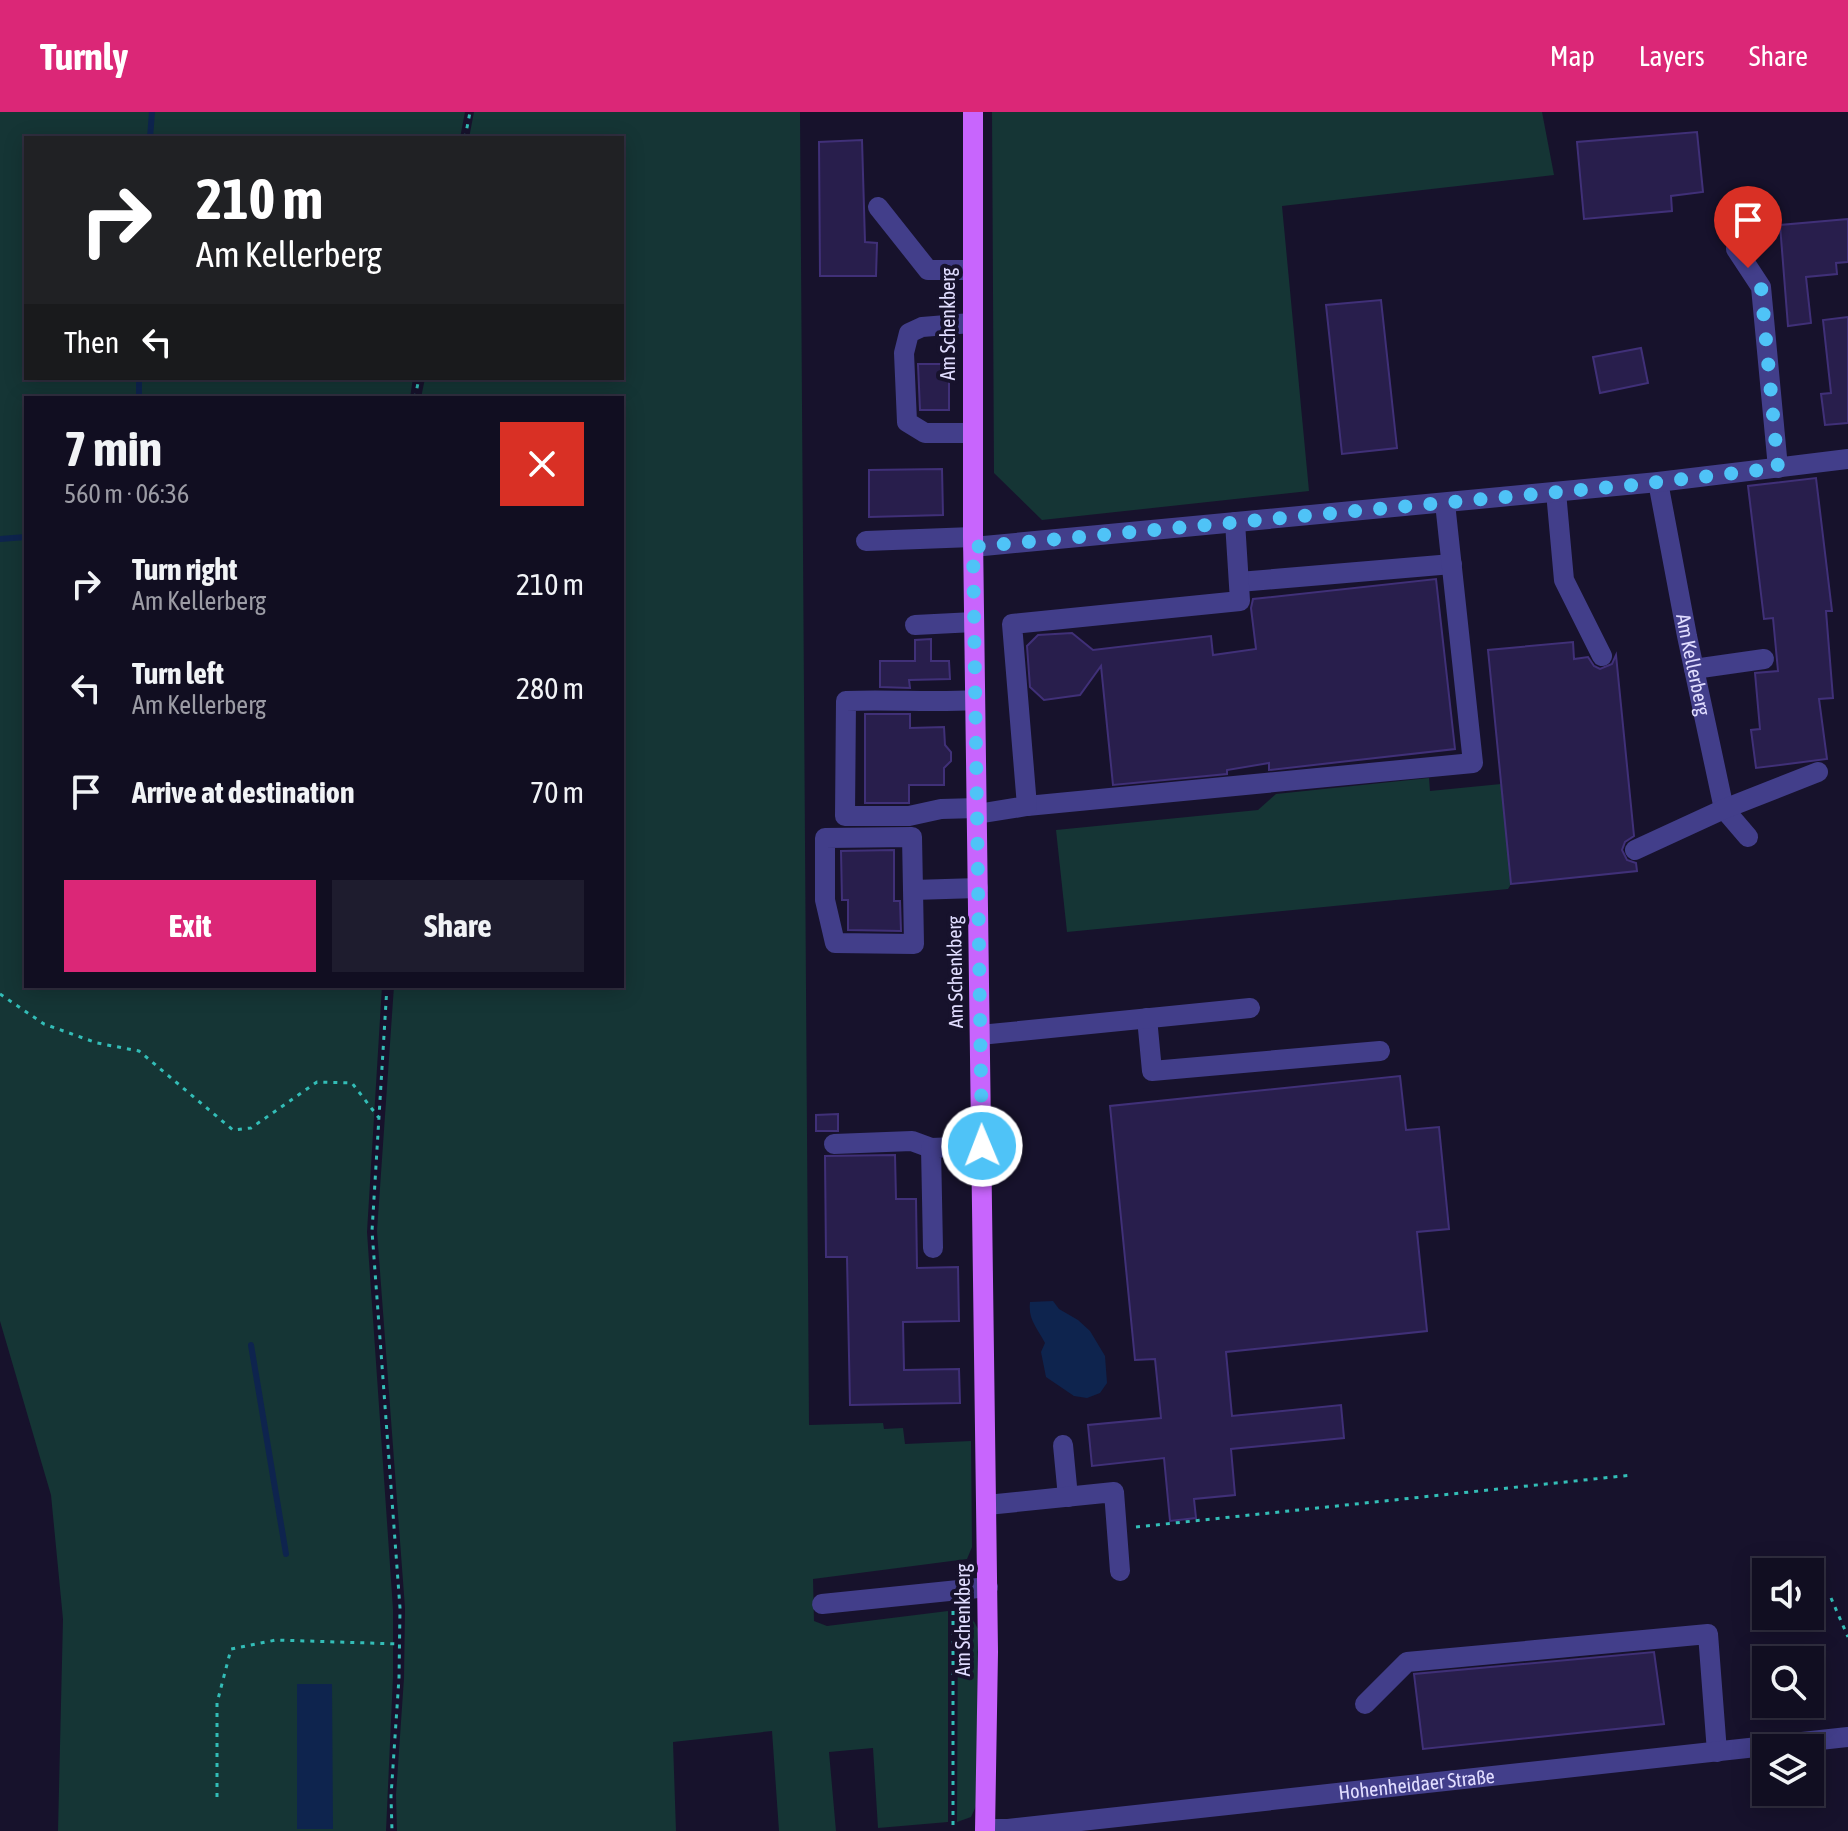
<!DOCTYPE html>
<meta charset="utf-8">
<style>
:root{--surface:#110e21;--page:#1e1c2e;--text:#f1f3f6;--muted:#9c9ca5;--line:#302e3f;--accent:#db2777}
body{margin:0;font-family:"Asap Condensed",sans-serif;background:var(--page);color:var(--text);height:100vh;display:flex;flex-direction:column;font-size:30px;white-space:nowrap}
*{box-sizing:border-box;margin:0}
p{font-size:26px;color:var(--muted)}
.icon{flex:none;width:44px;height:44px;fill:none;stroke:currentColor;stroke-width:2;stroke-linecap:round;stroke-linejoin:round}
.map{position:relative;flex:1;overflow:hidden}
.panel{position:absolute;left:24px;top:284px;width:600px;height:592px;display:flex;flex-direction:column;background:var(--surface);border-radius:0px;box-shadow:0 4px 20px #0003,0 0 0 2px var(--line)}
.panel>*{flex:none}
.guide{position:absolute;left:24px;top:24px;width:600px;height:244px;border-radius:0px;box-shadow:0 4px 20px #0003,0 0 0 2px var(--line);background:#202124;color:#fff;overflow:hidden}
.fabs{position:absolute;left:1752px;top:1446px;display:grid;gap:16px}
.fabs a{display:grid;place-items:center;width:72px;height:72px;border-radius:0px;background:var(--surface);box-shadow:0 4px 20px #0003,0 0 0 2px var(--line);font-size:40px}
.pin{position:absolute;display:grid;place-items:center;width:68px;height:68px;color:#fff;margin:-82px -34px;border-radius:50% 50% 50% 0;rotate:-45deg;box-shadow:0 0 8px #0007}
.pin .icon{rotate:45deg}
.me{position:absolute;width:88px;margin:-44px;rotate:359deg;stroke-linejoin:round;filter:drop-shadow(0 0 6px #0008)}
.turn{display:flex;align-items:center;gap:28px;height:168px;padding:0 40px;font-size:36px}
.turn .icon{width:104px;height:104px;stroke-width:2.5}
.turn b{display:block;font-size:56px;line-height:68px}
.then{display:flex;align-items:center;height:76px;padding:0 40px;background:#0003;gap:16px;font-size:30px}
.round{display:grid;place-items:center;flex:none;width:84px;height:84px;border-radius:0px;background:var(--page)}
.summary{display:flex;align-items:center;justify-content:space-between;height:136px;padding:0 40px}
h1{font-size:48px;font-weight:700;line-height:60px}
.action{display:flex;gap:16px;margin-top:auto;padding:16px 40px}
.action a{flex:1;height:92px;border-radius:0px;background:var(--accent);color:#fff;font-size:32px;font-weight:700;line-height:92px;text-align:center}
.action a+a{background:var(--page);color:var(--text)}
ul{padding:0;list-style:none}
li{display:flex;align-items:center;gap:24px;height:104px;padding:0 40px}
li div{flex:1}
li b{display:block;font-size:30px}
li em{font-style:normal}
header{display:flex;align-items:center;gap:48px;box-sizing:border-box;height:112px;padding:0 40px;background:var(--accent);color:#fff}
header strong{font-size:38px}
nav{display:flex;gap:44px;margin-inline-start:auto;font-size:28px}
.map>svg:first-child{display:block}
</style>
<header>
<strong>Turnly</strong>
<nav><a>Map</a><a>Layers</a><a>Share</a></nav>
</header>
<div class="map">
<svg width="1848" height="1719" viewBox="0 0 1848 1719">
<rect width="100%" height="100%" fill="#17122c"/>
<!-- green -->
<path fill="#153535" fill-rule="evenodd" d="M0 0H465L460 26H26V266H413L410 286H26V874H382L367 1120 393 1497V1565L386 1719H58L63 1507 51 1383 0 1209ZM297 1572H332V1717H298Z
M474 0H800L809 1313 883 1311 884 1317 903 1316 905 1332 971 1329 972 1435 967 1447 813 1467 814 1509 827 1514 948 1499V1710L878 1716 873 1636 829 1640 836 1719H779L772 1619 673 1630 676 1719H397L396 1683 404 1566 405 1496 377 1119 394 874H622V286H421L425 266H622V26H469Z
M992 0H1542L1554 63 1282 94 1309 379 1042 408 994 361Z
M1429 666 1430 679 1501 672 1511 772 1508 777 1067 820 1056 718 1258 698 1276 682Z
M958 1491 968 1498 978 1517 976 1694 971 1705 957 1710Z"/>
<!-- water -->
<path fill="#0e244e" d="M1053 1189 1059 1197 1078 1208 1090 1219 1105 1244 1107 1271 1100 1281 1087 1286 1074 1284 1046 1265 1041 1240 1045 1231C1037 1215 1028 1208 1030 1190Z
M297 1572H332L333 1717H297Z"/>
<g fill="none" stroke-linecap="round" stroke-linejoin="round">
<!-- stream -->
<path stroke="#0e244e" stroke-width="6" d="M150 26 152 0
M139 266V286
M0 427 26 425
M251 1233 286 1442"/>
</g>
<!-- building -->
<path fill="#281e4c" stroke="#403078" stroke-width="2" d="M1697 20 1703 80 1671 84 1672 99 1584 107 1577 30Z
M862 28 865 130 877 131 876 164H820L819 30Z
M1848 107V150L1836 151 1837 162 1806 165 1811 211 1788 214 1780 113Z
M1381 188 1397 336 1342 342 1326 193Z
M1848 205V311L1825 313 1821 282 1831 281 1823 208Z
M1641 236 1648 271 1600 281 1593 245Z
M918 252H949V298H920Z
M942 357 943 403 869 405V358Z
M1816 366 1832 499H1826L1833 586 1819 587 1827 647 1756 656 1751 618 1760 617 1755 561 1778 559 1773 506 1764 507 1748 374Z
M1436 467 1455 637 1269 658V651L1227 658V662L1113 673 1101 554 1080 583 1044 588 1030 575 1027 534 1038 523 1072 521 1093 538 1211 524 1213 543 1256 537 1251 496 1253 487Z
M931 527V549H949L950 567 909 568 910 576 880 575V549H915V528Z
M1573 530 1574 547 1588 545 1594 554 1600 557 1612 552 1616 543 1634 724 1625 730 1622 738 1627 748 1636 751 1637 759 1511 772 1488 538Z
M865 602H910V616L944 615 945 633 951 640V649L944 656V673H909V691H865Z
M894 738V789H900L901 819 848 818V788H842L841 739Z
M1400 964 1406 1018 1439 1015 1449 1117 1417 1120 1427 1219 1226 1240 1232 1304 1341 1293 1344 1326 1231 1337 1235 1383 1194 1387 1196 1406 1170 1409 1164 1346 1092 1354 1088 1313 1161 1306 1155 1247 1135 1248 1110 994Z
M838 1002V1019H816V1003Z
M895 1043 896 1087H916L917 1156 958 1155 959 1209 903 1210 904 1258 959 1257 960 1291 850 1293 847 1145H826L825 1044Z
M1654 1540 1664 1612 1423 1637 1414 1562Z"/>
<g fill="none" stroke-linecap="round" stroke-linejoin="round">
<!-- path -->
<path stroke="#33bdb7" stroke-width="3" stroke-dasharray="4 6" stroke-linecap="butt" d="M465 26 470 0
M415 286 419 266
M387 874 372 1119 400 1496 399 1566 391 1684 392 1719
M0 882 44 912 97 931 139 939 233 1018 251 1016 317 970 352 971 379 1006
M1136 1415 1632 1363
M1831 1486 1848 1525
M953 1499V1719
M217 1685V1591L231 1537 276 1528 399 1532"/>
<!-- minor -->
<g stroke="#423e8a" stroke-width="20">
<path d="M878 95 928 158H971"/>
<path d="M1736 137 1761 175 1778 356"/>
<path d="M971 211 922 215 909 221 904 241 907 310 925 321H972"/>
<path id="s1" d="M1658 370 1687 524 1724 697 1748 725"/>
<path d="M1556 380 1564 468 1602 544"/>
<path d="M866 429 973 425"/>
<path d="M973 435 1658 370 1848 347"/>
<path d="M1239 470 1452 452"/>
<path d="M915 513 974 510"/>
<path d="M1694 557 1764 547"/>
<path d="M975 588C932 591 889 587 846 589L845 704H909L941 697 977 696"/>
<path d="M1027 694 1473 651 1445 391"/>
<path d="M977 702 1027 694 1012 512 1240 489 1235 410"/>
<path d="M1635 738 1724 697 1818 660"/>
<path d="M913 778 912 725 825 726V788L835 831 914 832 913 778 978 776"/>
<path d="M1147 906 1152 959 1380 939"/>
<path d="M980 923 1250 896"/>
<path d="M834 1032 912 1029 931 1036"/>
<path d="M933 1136 931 1036 982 1034"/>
<path d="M1063 1333 1068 1385"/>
<path d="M987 1393 1114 1380 1120 1459"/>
<path d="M822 1492 988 1475"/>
<path d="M1365 1592 1407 1550 1708 1522 1717 1640"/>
<path id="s2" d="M985 1717H1008L1848 1625"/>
</g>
<!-- major -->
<path stroke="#c865fd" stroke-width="20" d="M973 0V425L988 1540 985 1719"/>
</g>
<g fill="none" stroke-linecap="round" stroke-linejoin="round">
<!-- route -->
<path stroke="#4fc3f7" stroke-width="14" stroke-dasharray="0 25.2" d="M982 1034 973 435 1633 373 1778 356 1761 175 1748 156"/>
</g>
<g text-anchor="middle" stroke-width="8" stroke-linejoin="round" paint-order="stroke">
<!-- street labels -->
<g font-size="20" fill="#e1ddff" stroke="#17122c">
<text transform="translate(948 212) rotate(-90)" y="7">Am Schenkberg</text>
<text dy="7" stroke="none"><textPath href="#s1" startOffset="186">Am Kellerberg</textPath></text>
<text transform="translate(955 860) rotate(-91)" y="7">Am Schenkberg</text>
<text transform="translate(963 1508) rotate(-90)" y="7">Am Schenkberg</text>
<text dy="7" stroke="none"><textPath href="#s2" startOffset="434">Hohenheidaer Straße</textPath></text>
</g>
</g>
</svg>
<div class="fabs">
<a><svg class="icon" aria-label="sound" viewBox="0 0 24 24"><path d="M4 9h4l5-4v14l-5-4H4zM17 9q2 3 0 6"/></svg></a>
<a><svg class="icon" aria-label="search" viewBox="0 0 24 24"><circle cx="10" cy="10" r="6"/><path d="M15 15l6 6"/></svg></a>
<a><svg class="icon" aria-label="layers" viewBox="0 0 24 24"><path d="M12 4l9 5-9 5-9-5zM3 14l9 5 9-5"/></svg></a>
</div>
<div class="pin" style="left:1748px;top:156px;background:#d93025"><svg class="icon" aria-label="arrive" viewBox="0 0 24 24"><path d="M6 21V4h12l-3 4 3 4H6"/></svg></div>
<svg class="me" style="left:982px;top:1034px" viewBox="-20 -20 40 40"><circle r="17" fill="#4fc3f7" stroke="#fff" stroke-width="3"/><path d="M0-11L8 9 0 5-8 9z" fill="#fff"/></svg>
<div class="guide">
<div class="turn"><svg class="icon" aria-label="right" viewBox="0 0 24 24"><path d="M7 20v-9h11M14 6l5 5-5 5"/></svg><div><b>210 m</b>Am Kellerberg</div></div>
<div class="then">Then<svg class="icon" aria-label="left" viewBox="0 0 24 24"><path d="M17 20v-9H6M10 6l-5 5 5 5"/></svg></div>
</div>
<section class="panel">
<div class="summary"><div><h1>7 min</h1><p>560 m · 06:36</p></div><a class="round" style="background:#d93025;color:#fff"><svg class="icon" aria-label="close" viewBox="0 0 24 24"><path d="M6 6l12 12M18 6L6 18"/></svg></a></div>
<ul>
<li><svg class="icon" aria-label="right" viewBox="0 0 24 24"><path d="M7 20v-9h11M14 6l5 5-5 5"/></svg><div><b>Turn right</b><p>Am Kellerberg</p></div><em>210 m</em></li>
<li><svg class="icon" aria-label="left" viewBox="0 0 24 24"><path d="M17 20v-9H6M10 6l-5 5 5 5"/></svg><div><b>Turn left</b><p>Am Kellerberg</p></div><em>280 m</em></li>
<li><svg class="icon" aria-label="arrive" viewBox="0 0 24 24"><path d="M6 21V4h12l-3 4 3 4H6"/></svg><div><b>Arrive at destination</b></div><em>70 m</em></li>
</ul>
<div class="action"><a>Exit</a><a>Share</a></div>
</section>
</div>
